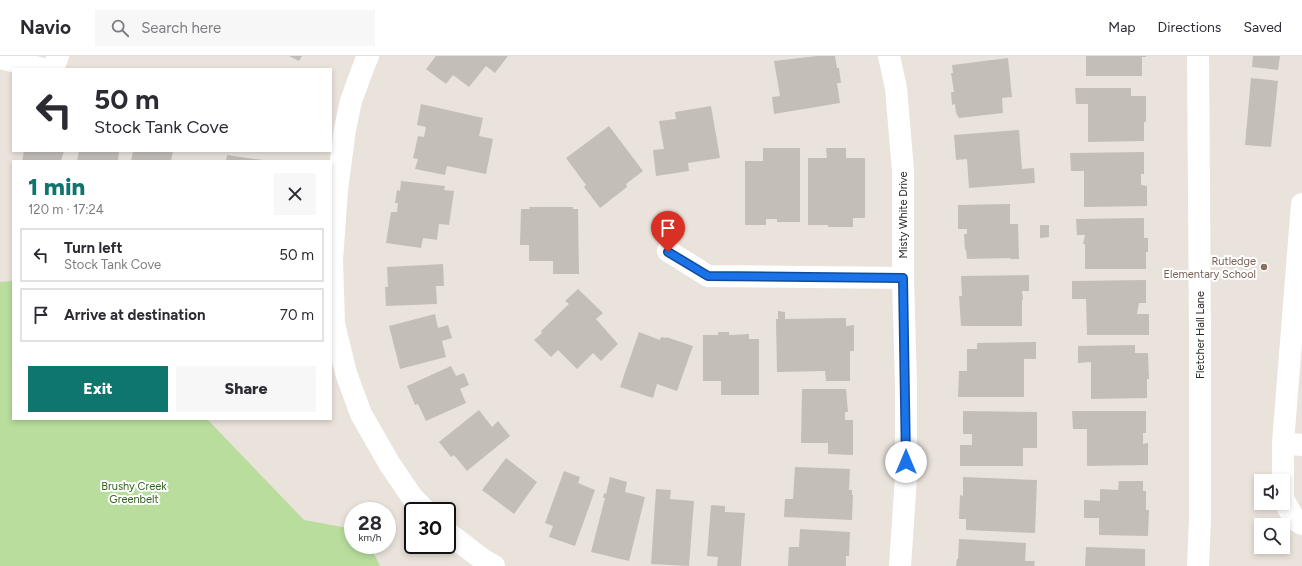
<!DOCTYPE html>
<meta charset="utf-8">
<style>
:root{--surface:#fff;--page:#f7f7f7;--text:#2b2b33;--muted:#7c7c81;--line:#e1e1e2;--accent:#0f766e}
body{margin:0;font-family:Figtree,sans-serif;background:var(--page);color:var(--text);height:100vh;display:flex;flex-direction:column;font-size:15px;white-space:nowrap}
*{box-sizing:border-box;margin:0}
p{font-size:13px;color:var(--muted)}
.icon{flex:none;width:22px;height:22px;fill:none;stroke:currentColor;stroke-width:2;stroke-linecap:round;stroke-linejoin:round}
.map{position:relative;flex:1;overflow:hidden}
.drawer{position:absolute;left:12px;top:104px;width:320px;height:260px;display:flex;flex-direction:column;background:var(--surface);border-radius:0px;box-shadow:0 2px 6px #0003}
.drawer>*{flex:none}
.guide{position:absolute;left:12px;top:12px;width:320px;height:84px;border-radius:0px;box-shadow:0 2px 6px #0003;background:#fff;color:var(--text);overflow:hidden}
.controls{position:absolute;left:1254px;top:418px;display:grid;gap:8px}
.controls a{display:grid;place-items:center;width:36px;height:36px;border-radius:0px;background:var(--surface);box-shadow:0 2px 6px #0003;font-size:20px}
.speed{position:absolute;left:344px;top:446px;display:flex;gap:8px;font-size:20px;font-weight:700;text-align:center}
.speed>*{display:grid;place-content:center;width:52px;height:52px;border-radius:50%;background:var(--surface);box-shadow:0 2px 6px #0003;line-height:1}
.speed small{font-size:10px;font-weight:400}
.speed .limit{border:2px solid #111;border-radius:6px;background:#fff;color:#111}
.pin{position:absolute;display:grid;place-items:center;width:34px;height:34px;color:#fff;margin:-41px -17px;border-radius:50% 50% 50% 0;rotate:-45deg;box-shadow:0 0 4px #0007}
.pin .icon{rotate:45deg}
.me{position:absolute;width:44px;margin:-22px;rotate:0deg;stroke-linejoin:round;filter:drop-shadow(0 0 3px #0008)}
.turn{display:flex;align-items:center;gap:14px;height:84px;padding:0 16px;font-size:18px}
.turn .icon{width:52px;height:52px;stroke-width:2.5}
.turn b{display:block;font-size:28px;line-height:34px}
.round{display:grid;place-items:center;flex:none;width:42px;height:42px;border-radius:0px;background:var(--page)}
.head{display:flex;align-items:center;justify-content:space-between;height:68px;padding:0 16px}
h1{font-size:24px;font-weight:800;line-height:30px;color:var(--accent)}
.primary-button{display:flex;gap:8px;margin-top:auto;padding:8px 16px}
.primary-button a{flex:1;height:46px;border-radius:0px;background:var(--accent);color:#fff;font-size:16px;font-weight:800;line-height:46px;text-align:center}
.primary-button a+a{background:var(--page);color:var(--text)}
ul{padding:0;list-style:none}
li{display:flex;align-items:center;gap:12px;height:54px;margin:0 8px 6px;padding:0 8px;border:2px solid var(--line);border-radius:0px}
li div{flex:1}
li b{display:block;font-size:15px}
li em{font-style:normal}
header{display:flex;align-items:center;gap:24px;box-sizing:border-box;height:56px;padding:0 20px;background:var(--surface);border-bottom:1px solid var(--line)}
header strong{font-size:19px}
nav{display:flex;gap:22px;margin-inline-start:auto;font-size:14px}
.search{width:280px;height:36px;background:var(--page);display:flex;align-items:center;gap:10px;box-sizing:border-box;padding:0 14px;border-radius:0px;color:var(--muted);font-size:15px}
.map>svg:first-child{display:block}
</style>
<header>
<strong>Navio</strong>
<div class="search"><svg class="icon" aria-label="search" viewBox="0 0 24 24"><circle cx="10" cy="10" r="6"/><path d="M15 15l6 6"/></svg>Search here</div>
<nav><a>Map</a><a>Directions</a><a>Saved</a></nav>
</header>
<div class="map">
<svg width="1302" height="510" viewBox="0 0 1302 510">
<rect width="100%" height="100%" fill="#eae3dc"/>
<!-- green -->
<path fill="#b8dd9c" d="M13 225V363H207L304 464 353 473V489H370L380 510H0V226Z"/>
<!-- building -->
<path fill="#c3beb8" d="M289 0H302L299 5Z
M436 0H508L495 17 486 10 469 31 453 19 446 28 426 13Z
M817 0H835L837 12H839L841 27H837L840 47 774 58 772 41 780 40 774 5Z
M1086 0H1146V1H1142V20H1086Z
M1253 0H1280L1278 14 1252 11Z
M1008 2 1012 41 1002 42 1003 57 959 62 956 57 955 48 952 49 951 36H954L951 17H953L952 9Z
M1251 22 1278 25 1271 91 1245 89Z
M1075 32H1131V40H1146V66H1144V85L1088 86V48H1076Z
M421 48 483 62 479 80 493 83 486 118 447 110 445 119 415 113 418 103 413 102 418 80 424 81 426 71 417 69Z
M711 50 720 102 688 107 689 115 656 120 653 94 664 93 659 65 676 63 675 56Z
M609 70 643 115 626 128 627 131 600 152 584 131 586 129 566 102Z
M1019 74 1022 113 1034 112 1035 127 969 132 967 103 956 104 954 79Z
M763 92H800V166H777V163H766V169H745V105H763Z
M826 92H846V102H865V162H853V171H828V169H808V102H827Z
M24 95H64L61 105H22Z
M79 95H119L118 105H77Z
M133 95H173L171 105H131Z
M1144 96V118H1141V129L1147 130V150L1084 151V115H1071L1070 97Z
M227 99 262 104V105H226Z
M401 125 445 130 444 134 454 135 449 169 439 168 437 184 423 182 421 192 386 187 391 156H397L398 147H395L397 134 400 135Z
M1010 148V168H1018L1019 203H1010V202L967 203 966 194H965L964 178H967V173H958V149Z
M529 151H573V153H578L579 218H553V205H529V189H520L521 153H530Z
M1144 162V182H1148V196H1146V213H1085V188H1083L1085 179H1077L1076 163Z
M1040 169H1049V181L1040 182Z
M443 208 444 230H436L437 248 386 250 385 231H388L387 211Z
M1029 219V235H1022L1023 244H1022V270H961L959 240H962L961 220Z
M1146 224V247H1139L1137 258H1149V279H1087L1086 243H1072V225Z
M578 233 603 257 596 263 618 288 601 305 593 297 577 313 558 294 551 301 534 284 542 277 541 275 569 248 565 245Z
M778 255 785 256V263L846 262V270L854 269V295H850V325H826L825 315 777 316 776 263H778Z
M435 258 438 272 448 269 452 282 442 285 446 301 400 313 389 270Z
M639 276 660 284 661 281 666 282V281L693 290 677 335 657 328 653 342 620 331Z
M718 276H729V279H731L749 278V283H759V339H721V325H703V279H718Z
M1036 286V303H1024V341H958L959 315H967V293H977V287Z
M1135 289V297H1148L1149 323H1147V342L1091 343V306L1078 307V290Z
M451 310 456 320 464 317 469 329 460 333 466 347 426 365 418 348 415 349 407 330Z
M802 333H846L848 356H845V364H853V399L828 398V387H801Z
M479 354 492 371 498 365 510 380 467 415 454 399 451 401 439 386Z
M963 355 1037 356V392H1023V410H960V389H972V378H963Z
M1072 355H1146V377H1143V388L1148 387V409L1087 410V373H1073Z
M506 402 537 426 514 458 482 434Z
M795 411 850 413 849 434H852V439H853L852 464 784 461 785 443H793Z
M564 415 580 421 578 427 595 434 575 490 549 481 553 470 545 467Z
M610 421 627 426 625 436 645 441 629 505 591 496 605 442H603L604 437 606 438Z
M963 421 1037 424 1035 477 966 474V463H959L960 439 963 440Z
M1119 425H1143V435H1146V454H1149L1148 480 1099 479V462H1084V444L1100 445V433L1118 434Z
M656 433 671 434 670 443 694 445 689 510 651 508Z
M711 449 725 450V456L745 457 741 510H717L718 501 707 500Z
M800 473 850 476 849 500H846V510H788L789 491H799Z
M959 483 1026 487 1025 505H1035L1034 510H956L957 503H958Z
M1086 491 1145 493V510H1085Z"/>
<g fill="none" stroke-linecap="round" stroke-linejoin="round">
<!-- minor -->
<path stroke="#fff" stroke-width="22" d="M368 0 363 12 351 45 345 73 337 134 332 204 334 268 346 317 361 358 389 407 412 441 426 455
M889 0 896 32 903 115V222L906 328V421L900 510
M0 2 43 13
M53 13 58 0
M668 195 708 220 903 222
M1283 387 1302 148
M1302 389 1283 387V443L1295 464 1302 468
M447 476 482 503 494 510
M1198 510 1200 464V276L1198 0"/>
</g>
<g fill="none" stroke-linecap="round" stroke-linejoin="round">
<!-- route casing -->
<g stroke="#114b97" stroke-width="10">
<path id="route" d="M668 196 708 220 903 222 906 406"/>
</g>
<!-- route -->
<use href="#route" stroke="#1a73e8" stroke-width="7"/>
</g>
<!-- markers -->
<circle fill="#8d6e63" stroke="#fff" stroke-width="1.5" cx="1264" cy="211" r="4"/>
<g text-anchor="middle" stroke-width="4" stroke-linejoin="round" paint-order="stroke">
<!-- street labels -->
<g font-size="11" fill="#292929" stroke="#fff">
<text transform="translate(903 159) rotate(-90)" y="4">Misty White Drive</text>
<text transform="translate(1200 279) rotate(-90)" y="4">Fletcher Hall Lane</text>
</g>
<!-- education labels -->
<g font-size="11" fill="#785e54" stroke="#fff" text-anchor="end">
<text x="1256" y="209">Rutledge<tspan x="1256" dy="13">Elementary School</tspan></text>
</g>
<!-- park labels -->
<g font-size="11" fill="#33611f" stroke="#fff">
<text x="134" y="434">Brushy Creek<tspan x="134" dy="13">Greenbelt</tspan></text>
</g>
</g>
</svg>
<div class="controls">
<a><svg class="icon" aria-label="sound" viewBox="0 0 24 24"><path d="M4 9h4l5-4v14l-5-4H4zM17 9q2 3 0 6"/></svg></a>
<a><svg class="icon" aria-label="search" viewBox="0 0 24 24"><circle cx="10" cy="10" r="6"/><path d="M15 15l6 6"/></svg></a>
</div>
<div class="speed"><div>28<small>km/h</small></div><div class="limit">30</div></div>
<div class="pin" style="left:668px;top:196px;background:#d93025"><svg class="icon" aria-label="arrive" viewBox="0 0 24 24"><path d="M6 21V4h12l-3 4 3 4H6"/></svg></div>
<svg class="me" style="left:906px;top:406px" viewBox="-20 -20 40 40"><circle r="19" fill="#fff"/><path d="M0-13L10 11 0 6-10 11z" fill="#1a73e8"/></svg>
<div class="guide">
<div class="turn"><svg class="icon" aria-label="left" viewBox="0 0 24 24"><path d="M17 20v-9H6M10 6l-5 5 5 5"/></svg><div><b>50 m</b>Stock Tank Cove</div></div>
</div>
<section class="drawer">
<div class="head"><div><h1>1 min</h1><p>120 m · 17:24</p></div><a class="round"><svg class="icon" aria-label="close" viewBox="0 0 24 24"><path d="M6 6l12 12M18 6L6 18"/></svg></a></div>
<ul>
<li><svg class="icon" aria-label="left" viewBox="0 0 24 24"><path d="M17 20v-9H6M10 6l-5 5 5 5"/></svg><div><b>Turn left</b><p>Stock Tank Cove</p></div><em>50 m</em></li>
<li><svg class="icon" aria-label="arrive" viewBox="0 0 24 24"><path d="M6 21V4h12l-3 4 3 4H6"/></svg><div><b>Arrive at destination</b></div><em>70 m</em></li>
</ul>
<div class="primary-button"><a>Exit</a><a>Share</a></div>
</section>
</div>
